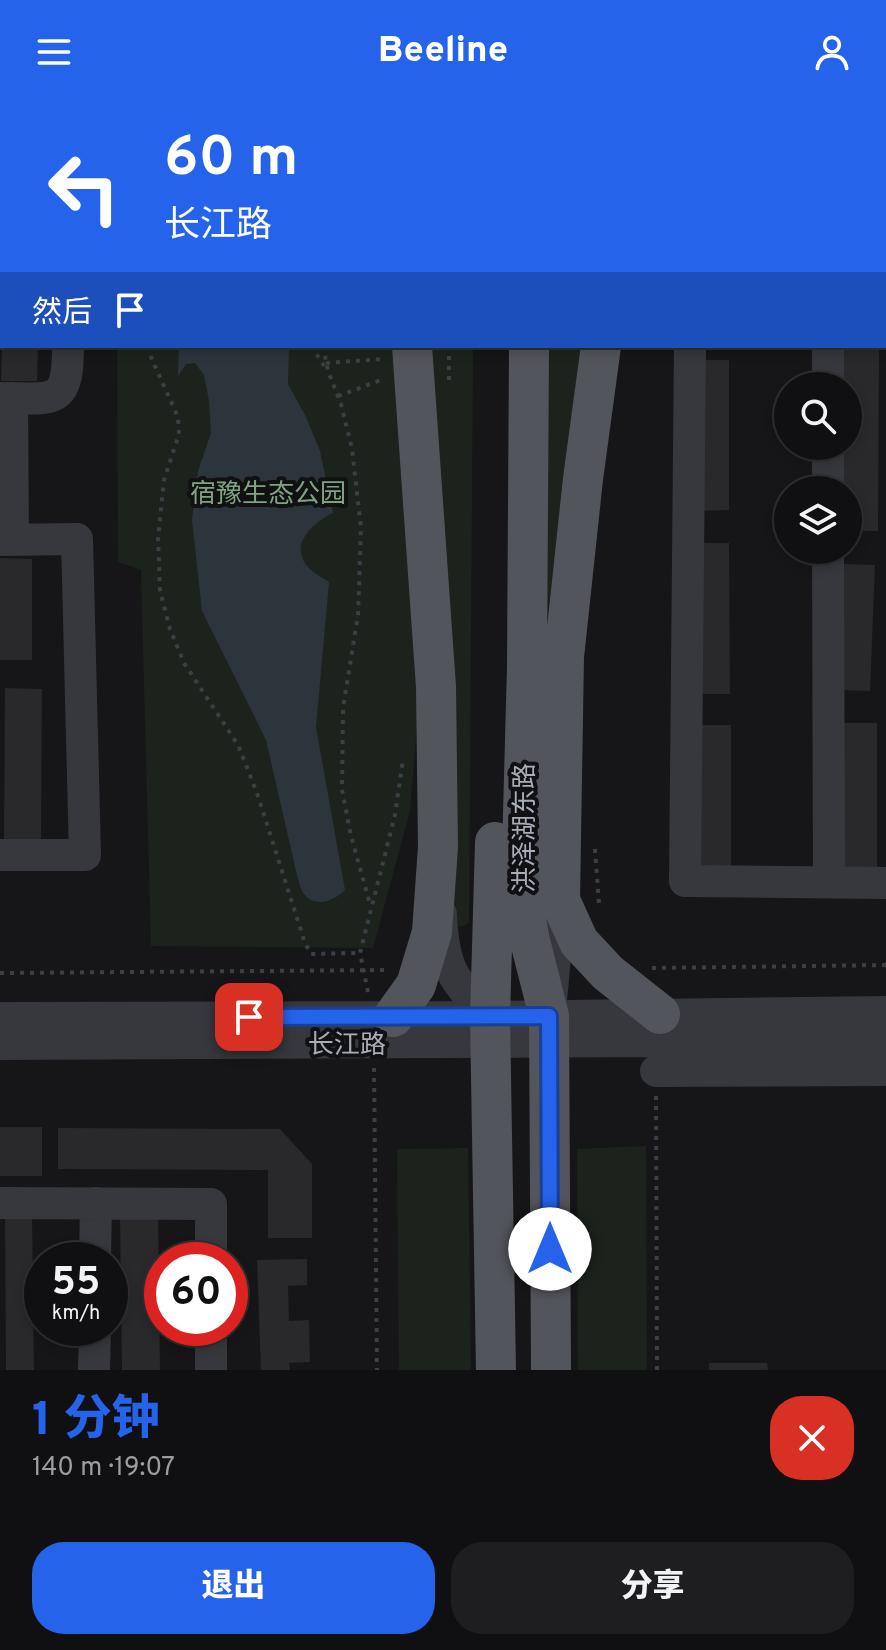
<!DOCTYPE html>
<html lang="zh">
<meta charset="utf-8">
<style>
:root{--surface:#101012;--page:#1e1e20;--text:#f1f3f6;--muted:#9c9d9f;--line:#303032;--accent:#2563eb}
body{margin:0;font-family:Overpass,"Noto Sans SC",sans-serif;background:var(--page);color:var(--text);height:100vh;display:flex;flex-direction:column;font-size:30px;white-space:nowrap}
*{box-sizing:border-box;margin:0}
p{font-size:26px;color:var(--muted)}
.icon{flex:none;width:44px;height:44px;fill:none;stroke:currentColor;stroke-width:2;stroke-linecap:round;stroke-linejoin:round}
.map{position:relative;height:1266px;overflow:hidden}
.drawer{display:flex;flex-direction:column;background:var(--surface);flex:1}
.drawer>*{flex:none}
.guide{position:absolute;left:0px;top:0px;width:886px;height:244px;box-shadow:0 4px 12px #0003,0 0 0 2px var(--line);background:#2563eb;color:#fff;overflow:hidden}
.fabs{position:absolute;left:774px;top:268px;display:grid;gap:16px}
.fabs a{display:grid;place-items:center;width:88px;height:88px;border-radius:50%;background:var(--surface);box-shadow:0 4px 12px #0003,0 0 0 2px var(--line);font-size:40px}
.speed{position:absolute;left:24px;top:1138px;display:flex;gap:16px;font-size:40px;font-weight:700;text-align:center}
.speed>*{display:grid;place-content:center;width:104px;height:104px;border-radius:50%;background:var(--surface);box-shadow:0 4px 12px #0003,0 0 0 2px var(--line);line-height:1}
.speed small{font-size:20px;font-weight:400}
.speed .limit{border:12px solid #d22;background:#fff;color:#111}
.pin{position:absolute;display:grid;place-items:center;width:68px;height:68px;color:#fff;margin:-34px;border-radius:16px;box-shadow:0 4px 12px #0006}
.me{position:absolute;width:88px;margin:-44px;rotate:0deg;stroke-linejoin:round;filter:drop-shadow(0 0 6px #0008)}
.turn{display:flex;align-items:center;gap:28px;height:168px;padding:0 32px;font-size:36px}
.turn .icon{width:104px;height:104px;stroke-width:2.5}
.turn b{display:block;font-size:56px;line-height:68px}
.then{display:flex;align-items:center;height:76px;padding:0 32px;background:#0003;gap:16px;font-size:30px}
.round{display:grid;place-items:center;flex:none;width:84px;height:84px;border-radius:32px;background:var(--page)}
.summary{display:flex;align-items:center;justify-content:space-between;height:136px;padding:0 32px}
h1{font-size:48px;font-weight:800;line-height:60px;color:var(--accent)}
.action{display:flex;gap:16px;margin-top:auto;padding:16px 32px}
.action a{flex:1;height:92px;border-radius:32px;background:var(--accent);color:#fff;font-size:32px;font-weight:800;line-height:92px;text-align:center}
.action a+a{background:var(--page);color:var(--text)}
header{display:flex;justify-content:space-between;align-items:center;height:104px;padding:0 32px;background:var(--accent);color:#fff;font-size:36px;font-weight:800}
.map>svg:first-child{display:block}
</style>
<header><svg class="icon" aria-label="menu" viewBox="0 0 24 24"><path d="M4 6h16M4 12h16M4 18h16"/></svg>Beeline<svg class="icon" aria-label="person" viewBox="0 0 24 24"><circle cx="12" cy="8" r="4"/><path d="M4 21q1-7 8-7t8 7"/></svg></header>
<div class="map">
<svg width="886" height="1266" viewBox="0 0 886 1266">
<rect width="100%" height="100%" fill="#161618"/>
<!-- green -->
<path fill="#1c231d" d="M117 242H402L421 572 410 707 373 844 151 842 141 466 118 458Z
M424 242H473L469 819 462 823 455 822Z
M542 242H584L547 611Z
M646 1042 647 1266H578L577 1045Z
M468 1044 471 1266H399L397 1045Z"/>
<!-- water -->
<path fill="#2c353c" d="M179 242H289L288 280 306 313 320 347 333 409C314 418 288 440 308 463 313 469 322 473 329 478L316 623 345 786C335 796 316 805 304 790 300 786 299 776 297 771L266 636 202 507 192 416 198 367 211 329 209 297 204 271 195 259 186 260 178 272Z"/>
<!-- building -->
<path fill="#29292c" d="M2 242H38L37 277H1Z
M842 242H879L878 427H848V386H841V342H848V282H841Z
M694 256H729V406L694 407Z
M694 439H729L730 590H694Z
M0 454 32 455V556H0Z
M843 460 875 461 870 587 839 586Z
M5 584 42 585 41 737H4Z
M841 619H877V770H841Z
M695 621H731V771H695Z
M0 1023H42V1072H0Z
M58 1024 280 1025 312 1060V1134H268V1066L58 1065Z
M5 1110H32L34 1266H6Z
M120 1110H158L160 1266H122Z
M307 1155V1181L288 1182 289 1217 309 1216 310 1258 289 1259 290 1266H261L257 1156Z
M709 1259H767L768 1266H709Z"/>
<g fill="none" stroke-linecap="round" stroke-linejoin="round">
<!-- path -->
<path stroke="#3d3f44" stroke-width="4" stroke-dasharray="4 6" stroke-linecap="butt" d="M170 0V2
M584 0 585 2
M198 2 199 0
M332 2V0
M439 2V0
M149 242 150 251 178 313 179 330 164 376 158 434 160 487 170 525 184 559 238 641 257 689 305 839 311 850 359 849
M311 242 325 263
M323 242 328 267 341 300 352 345 361 424 358 511 343 604 342 686 351 732 370 800
M326 259 383 255
M449 276V242
M338 292 384 275
M595 745 599 800
M652 864 886 861
M0 869 388 866
M368 888 360 849 395 711 403 655
M374 964 377 1266
M656 992 657 1266"/>
<!-- minor -->
<path stroke="#37383d" stroke-width="32" d="M813 0V2
M69 2V0
M687 2V0
M884 198H886
M690 242 685 777 886 779
M828 242V282
M0 294C53 294 68 304 68 242
M12 294 13 436
M828 342V386
M0 436 77 435 85 751H0
M828 446 829 778
M441 810C443 864 453 877 490 913
M551 897 560 796
M0 914 490 913 886 908
M0 940 886 936
M656 967 886 966
M0 1099 211 1100V1156
M95 1156 96 1099
M211 1224V1266
M94 1266 95 1224"/>
<!-- major -->
<path stroke="#53555c" stroke-width="40" d="M396 0V2
M503 2V0
M532 2V0
M628 2V0
M529 242 527 562 521 784 529 833 549 912 551 1266
M601 242 583 375 564 553 560 796 579 838 608 869 660 910
M495 738 490 913 496 1266
M393 913 416 881 432 828 438 743 436 583 412 242"/>
</g>
<g fill="none" stroke-linecap="round" stroke-linejoin="round">
<!-- route casing -->
<g stroke="#184099" stroke-width="20">
<path id="route" d="M249 913 549 912 550 1145"/>
</g>
<!-- route -->
<use href="#route" stroke="#2563eb" stroke-width="14"/>
</g>
<g text-anchor="middle" stroke-width="8" stroke-linejoin="round" paint-order="stroke">
<!-- park labels -->
<g font-size="26" fill="#7fa381" stroke="#111113">
<text x="268" y="398">宿豫生态公园</text>
</g>
<!-- street labels -->
<g font-size="26" fill="#a8adb8" stroke="#111113">
<text transform="translate(524 724) rotate(-90)" y="9">洪泽湖东路</text>
<text x="347" y="949">长江路</text>
</g>
</g>
</svg>
<div class="fabs">
<a><svg class="icon" aria-label="search" viewBox="0 0 24 24"><circle cx="10" cy="10" r="6"/><path d="M15 15l6 6"/></svg></a>
<a><svg class="icon" aria-label="layers" viewBox="0 0 24 24"><path d="M12 4l9 5-9 5-9-5zM3 14l9 5 9-5"/></svg></a>
</div>
<div class="speed"><div>55<small>km/h</small></div><div class="limit">60</div></div>
<div class="pin" style="left:249px;top:913px;background:#d93025"><svg class="icon" aria-label="arrive" viewBox="0 0 24 24"><path d="M6 21V4h12l-3 4 3 4H6"/></svg></div>
<svg class="me" style="left:550px;top:1145px" viewBox="-20 -20 40 40"><circle r="19" fill="#fff"/><path d="M0-13L10 11 0 6-10 11z" fill="#2563eb"/></svg>
<div class="guide">
<div class="turn"><svg class="icon" aria-label="left" viewBox="0 0 24 24"><path d="M17 20v-9H6M10 6l-5 5 5 5"/></svg><div><b>60 m</b>长江路</div></div>
<div class="then">然后<svg class="icon" aria-label="arrive" viewBox="0 0 24 24"><path d="M6 21V4h12l-3 4 3 4H6"/></svg></div>
</div>
</div>
<section class="drawer">
<div class="summary"><div><h1>1 分钟</h1><p>140 m · 19:07</p></div><a class="round" style="background:#d93025;color:#fff"><svg class="icon" aria-label="close" viewBox="0 0 24 24"><path d="M6 6l12 12M18 6L6 18"/></svg></a></div>
<div class="action"><a>退出</a><a>分享</a></div>
</section>
